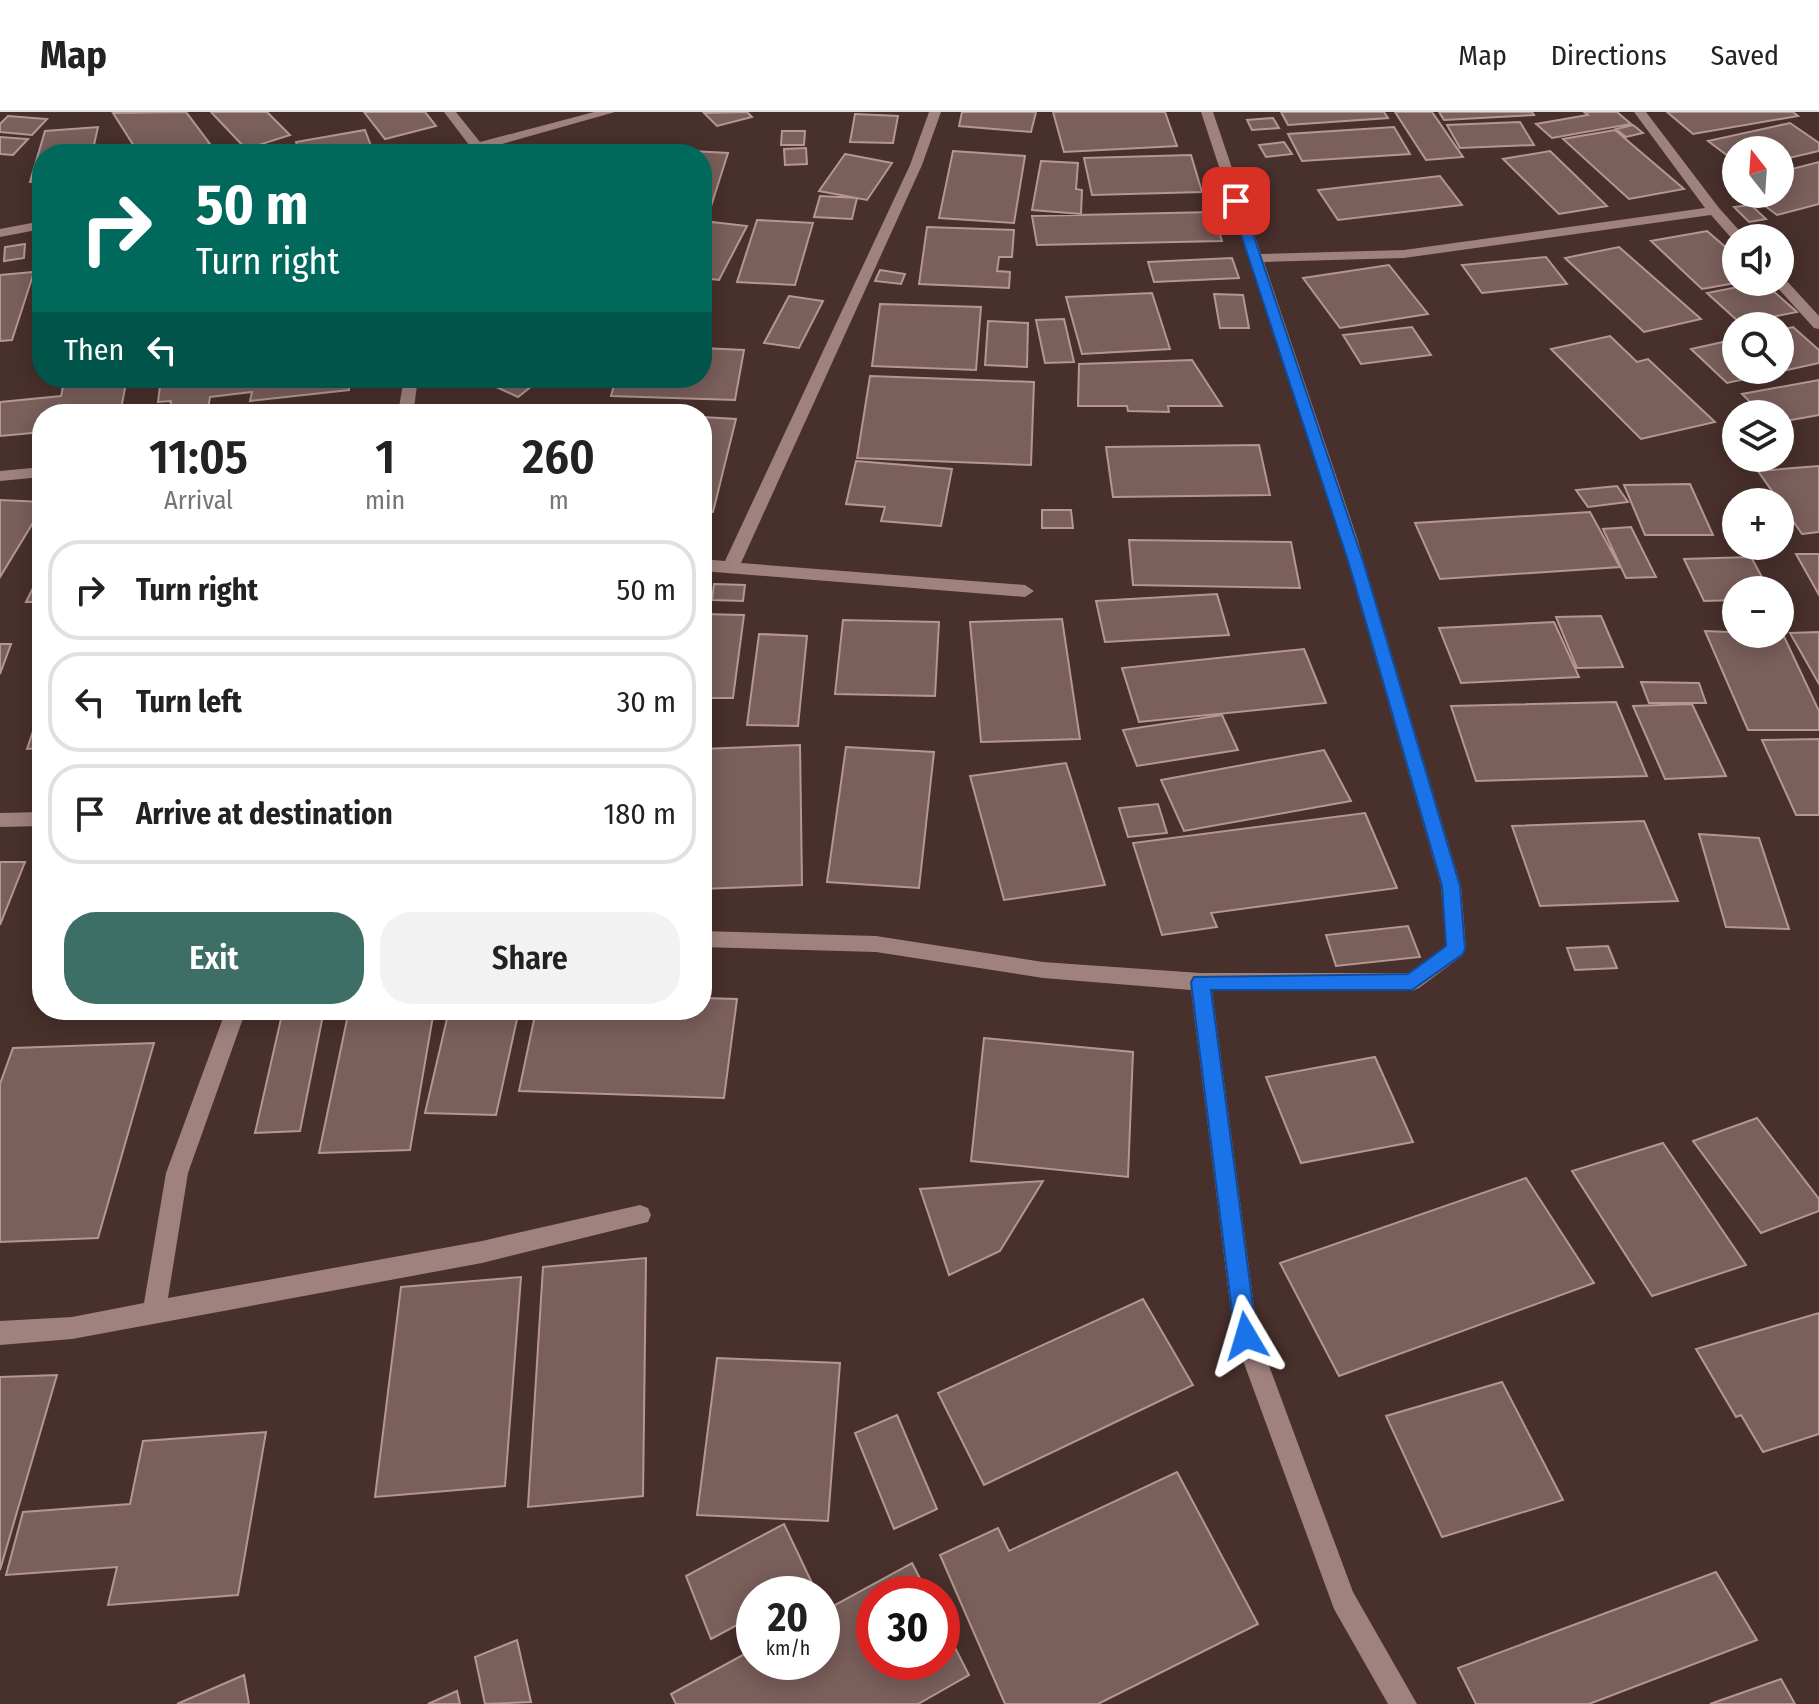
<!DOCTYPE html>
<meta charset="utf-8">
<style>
:root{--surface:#fff;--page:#f2f2f2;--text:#222;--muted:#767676;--line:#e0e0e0;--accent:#3d6f66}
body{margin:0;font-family:"Fira Sans Condensed",sans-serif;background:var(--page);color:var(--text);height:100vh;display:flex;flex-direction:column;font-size:30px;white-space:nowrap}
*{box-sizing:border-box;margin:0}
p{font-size:26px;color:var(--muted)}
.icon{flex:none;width:44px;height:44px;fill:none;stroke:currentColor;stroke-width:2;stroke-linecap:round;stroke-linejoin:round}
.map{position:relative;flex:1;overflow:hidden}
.details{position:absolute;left:32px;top:292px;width:680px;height:616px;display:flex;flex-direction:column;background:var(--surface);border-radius:32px;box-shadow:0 4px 20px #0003}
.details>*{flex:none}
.guide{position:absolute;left:32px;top:32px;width:680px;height:244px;border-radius:32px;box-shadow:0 4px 20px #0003;background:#00695c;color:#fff;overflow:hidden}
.needle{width:52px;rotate:343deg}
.buttons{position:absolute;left:1722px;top:24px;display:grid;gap:16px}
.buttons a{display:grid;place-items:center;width:72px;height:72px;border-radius:50%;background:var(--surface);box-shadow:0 4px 20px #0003;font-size:40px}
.speed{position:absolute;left:736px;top:1464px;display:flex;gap:16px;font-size:40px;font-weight:700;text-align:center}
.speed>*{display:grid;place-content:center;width:104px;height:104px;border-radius:50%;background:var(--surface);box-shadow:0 4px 20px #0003;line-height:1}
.speed small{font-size:20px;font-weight:400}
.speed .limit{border:12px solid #d22;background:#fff;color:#111}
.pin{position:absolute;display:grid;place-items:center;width:68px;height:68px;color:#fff;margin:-34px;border-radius:16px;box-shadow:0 4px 12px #0006}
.me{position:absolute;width:88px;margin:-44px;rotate:353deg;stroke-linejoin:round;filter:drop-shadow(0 0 6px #0008)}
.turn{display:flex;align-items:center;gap:28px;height:168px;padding:0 32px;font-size:36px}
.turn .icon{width:104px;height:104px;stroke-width:2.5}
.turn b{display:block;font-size:56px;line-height:68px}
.then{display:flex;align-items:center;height:76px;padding:0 32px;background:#0003;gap:16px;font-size:30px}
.eta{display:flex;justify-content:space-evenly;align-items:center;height:136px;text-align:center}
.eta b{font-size:48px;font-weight:600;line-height:56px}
.cta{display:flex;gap:16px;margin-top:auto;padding:16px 32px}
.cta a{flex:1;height:92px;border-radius:32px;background:var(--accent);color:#fff;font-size:32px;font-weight:600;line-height:92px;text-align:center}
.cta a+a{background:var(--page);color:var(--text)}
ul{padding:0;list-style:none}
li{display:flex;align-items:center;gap:24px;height:100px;margin:0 16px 12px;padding:0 16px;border:4px solid var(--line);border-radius:32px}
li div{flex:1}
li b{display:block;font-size:30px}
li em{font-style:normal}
header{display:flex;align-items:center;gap:48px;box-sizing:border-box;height:112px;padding:0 40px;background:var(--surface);border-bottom:2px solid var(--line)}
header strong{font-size:38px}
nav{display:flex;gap:44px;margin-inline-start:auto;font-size:28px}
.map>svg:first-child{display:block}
</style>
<header>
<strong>Map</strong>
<nav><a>Map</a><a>Directions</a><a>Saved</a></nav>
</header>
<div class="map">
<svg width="1819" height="1592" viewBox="0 0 1819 1592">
<rect width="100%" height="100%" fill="#48302c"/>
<!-- building -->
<path fill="#7a5f5b" stroke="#b49792" stroke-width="2" d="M186 0 210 32 173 42H139L113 1Z
M211 0H267L290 23 246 37Z
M364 0H425L436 14 385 27Z
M747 0 752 5 717 14 704 1Z
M962 0H1036L1031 20 959 14Z
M1053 0H1165L1177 34 1064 40Z
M1281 0H1384L1388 6 1288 13Z
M1395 0H1432L1463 45 1426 48Z
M1439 0H1532L1534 3 1444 8Z
M1584 0H1617L1631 12 1552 26 1536 12 1588 3Z
M1667 0H1793L1798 4 1693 22Z
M855 2 898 4 893 31 850 30Z
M8 4 47 7 32 23 0 20V12Z
M1273 6 1279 16 1252 18 1247 8Z
M1520 10 1534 33 1460 36 1447 13Z
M1790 11 1819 31V39L1780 48V38H1736V50L1708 29Z
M1633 13 1643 21 1626 25 1616 17Z
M98 15 92 42H42V69L30 70 45 19Z
M1394 15 1410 42 1302 49 1288 22Z
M365 18 373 39 300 42 296 30Z
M1615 18 1684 77 1629 87 1563 27Z
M782 19H805L804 33H781Z
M0 25 28 27 13 43 0 42Z
M1284 30 1292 42 1266 45 1259 33Z
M806 36 807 52 785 53 784 37Z
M655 37 728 41 706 110H702V42H654Z
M953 39 1025 44 1014 111 939 106Z
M1550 39 1607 94 1559 102 1503 47Z
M845 42 892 51 867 88 819 79Z
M1191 43 1202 80 1092 83 1084 46Z
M1041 49 1078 51 1076 77 1082 78 1081 102 1032 98Z
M1819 50V92L1777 103 1749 82H1780V60Z
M1440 64 1462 93 1338 108 1318 78Z
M820 84 857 86 852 107 814 105Z
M1751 93 1766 107 1749 110 1734 95Z
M1213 100 1222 129 1037 133 1032 104Z
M757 108 813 111 795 173 737 170Z
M712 110 747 114 719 168 702 166V129Z
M927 115 1014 118 1012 145H999L997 159 1010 160 1009 176 919 172Z
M1707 119 1736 144V170H1741L1702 177 1651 129Z
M25 132 24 146 4 149 5 135Z
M1619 135 1701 207 1644 220 1565 146Z
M1546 145 1567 172 1482 181 1462 153Z
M1232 146 1239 166 1154 170 1148 150Z
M1389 153 1428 202 1340 216 1303 166Z
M880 158 905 162 901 172 875 169Z
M34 160 12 228 0 229V163Z
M1763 170 1797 200 1740 211 1707 181Z
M1152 181 1170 237 1082 242 1066 185Z
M1214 182 1243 183 1249 216H1220Z
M789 184 823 189 799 236 764 231Z
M880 192 981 195 976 258 872 254Z
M1064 207 1074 250 1045 251 1036 208Z
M988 209 1028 211 1027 255 985 253Z
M1412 215 1431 243 1361 252 1343 223Z
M1793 215 1819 238V251L1727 271 1691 237 1736 227V258H1780V218Z
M1610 224 1637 250 1648 247 1715 310 1641 327 1551 237Z
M702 236 744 238 735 288 611 284 616 266H702Z
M1192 248 1222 294H1168L1169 300 1128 299 1127 294H1078L1079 252Z
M870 264 1034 270 1031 353 857 346Z
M65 266H127L120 302H42V320L0 324V290L61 284Z
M161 266H349V278L250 289 252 280 210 285 208 297 169 302 171 289 158 290Z
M499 266H542L518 285 490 272Z
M1819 268V303L1780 310V302H1762L1742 282Z
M702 305 736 307 713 400 702 399Z
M1259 333 1270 383 1113 385 1106 335Z
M856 349 952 357 941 414 881 409 885 395 846 392Z
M1819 354V420L1802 422 1758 359Z
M1690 372 1713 423H1645L1624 373Z
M1617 374 1628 390 1588 395 1576 378Z
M0 388 42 390V396L0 465Z
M1042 398H1071L1073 416H1042Z
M1590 400 1620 455 1440 467 1415 411Z
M1631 415 1656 465 1626 466 1603 417Z
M1129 428 1291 430 1300 476 1133 473Z
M1796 442H1819V483Z
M1751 445 1769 478H1736V488L1704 489 1684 447Z
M42 458V490H26Z
M714 472 745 473 743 489 712 488Z
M1217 482 1229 523 1105 530 1096 489Z
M702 502 744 503 733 586H702Z
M1601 504 1623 555 1577 556 1556 505Z
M1062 507 1080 627 981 630 970 510Z
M843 508 939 510 935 584 835 582Z
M1554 510 1579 565 1461 571 1439 516Z
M1780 516 1819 599V618H1748L1705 519 1780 522Z
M1819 520V572L1790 521Z
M759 522 807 524 798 614 747 613Z
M0 532H11L0 562Z
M1304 537 1326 591 1139 610 1122 556Z
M1641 570 1699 571 1706 591H1649Z
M1616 590 1647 664 1476 669 1451 594Z
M1692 592 1726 664 1665 667 1633 594Z
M42 593V636L27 637Z
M1222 603 1238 638 1137 654 1123 618Z
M1819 627V703H1796L1762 628Z
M800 633 802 773 702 777V637Z
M846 635 934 640 919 776 827 770Z
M1324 638 1351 689 1184 719 1161 668Z
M1066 651 1105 773 1004 788 970 664Z
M1158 692 1167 721 1128 725 1119 696Z
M1365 701 1397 776 1211 801 1217 815 1162 823 1133 731Z
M1644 709 1678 789 1540 794 1512 714Z
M1699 722 1759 726 1789 817 1726 815Z
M0 750H25L0 813Z
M1408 814 1420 845 1336 854 1326 823Z
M1608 834 1617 856 1575 858 1567 836Z
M702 886 737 887 724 986 519 979 536 898H702Z
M283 898H324L300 1019 255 1021Z
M349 898H434L410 1038 319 1041Z
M449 898H519L496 1003 425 1001Z
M984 926 1133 940 1128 1065 971 1049Z
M154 931 98 1126 0 1130V972L13 936Z
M1375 945 1413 1030 1301 1051 1266 965Z
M1757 1006 1819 1087V1099L1761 1121 1693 1029Z
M1663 1031 1746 1153 1652 1184 1572 1059Z
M1526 1066 1594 1171 1339 1264 1280 1151Z
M1043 1069 1000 1139 949 1163 920 1077Z
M646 1146 643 1384 528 1395 543 1155Z
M521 1165 505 1374 375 1385 401 1175Z
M1143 1187 1193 1273 984 1373 938 1281Z
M1819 1201V1322L1763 1340 1741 1303 1736 1305 1696 1237Z
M717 1246 840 1251 828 1409 697 1403Z
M57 1263 0 1458V1265Z
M1502 1270 1563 1388 1442 1425 1386 1304Z
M897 1303 937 1397 894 1417 855 1321Z
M266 1320 238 1483 108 1493 117 1455 6 1463 23 1400 130 1392 143 1329Z
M1177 1360 1258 1512 1098 1592H1005L940 1443 998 1416 1009 1439Z
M784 1412 813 1473 795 1482H754V1504L711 1527 686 1464Z
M912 1451 928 1482H874V1550H942V1510L969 1563 918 1592H676L671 1582 754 1537V1550H822V1500Z
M1716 1460 1757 1528 1589 1592H1476L1458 1556Z
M517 1528 531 1590 485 1592 475 1545Z
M244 1563 249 1592H177Z
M1781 1567 1795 1592H1710Z
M457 1579 460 1592H428Z"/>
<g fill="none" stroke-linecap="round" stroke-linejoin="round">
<!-- minor -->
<path fill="#9f827e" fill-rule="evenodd" d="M444 0H456L480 30 594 0H615L477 39 441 42 469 33Z
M929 0H941L922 53 741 451 1025 473 1034 479 1025 485 702 459V447L725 449 910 53Z
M1201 0H1213L1261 142 1404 138 1705 96 1634 0H1646L1719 96 1746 126 1734 129 1711 103 1404 146 1264 150 1356 423 1461 774 1466 837 1463 843 1419 876 1412 879H1212L1258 1224 1353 1480 1417 1592H1388L1334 1497 1234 1224 1191 878 1043 866 876 840 702 835V819L876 824 1043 850 1200 861H1408L1446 834 1441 774 1340 423Z
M42 109V117L0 125V117Z
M1780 166 1785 167 1819 204V217L1814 216 1775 173 1773 170H1780Z
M404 266H418L414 296 409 302H393L399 295Z
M42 355V365L0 369V359Z
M42 700V714L0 715V701Z
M226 898H246L188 1061 168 1186 482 1129 640 1093 648 1096 651 1103 648 1110 482 1151 72 1227 0 1233V1209L72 1205 144 1191 166 1061Z"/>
</g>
<!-- route -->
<path fill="#1a73e8" stroke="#114b97" stroke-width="2" d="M1236 85 1242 89 1364 452 1460 774 1465 837 1463 842 1412 878H1211L1257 1224 1253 1231 1246 1234 1238 1231 1235 1224 1191 870 1194 865 1408 862 1446 834 1442 774 1349 452 1230 89Z"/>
</svg>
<div class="buttons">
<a><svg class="needle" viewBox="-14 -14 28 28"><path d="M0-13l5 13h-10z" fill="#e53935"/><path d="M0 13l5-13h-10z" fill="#767676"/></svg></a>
<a><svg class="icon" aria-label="sound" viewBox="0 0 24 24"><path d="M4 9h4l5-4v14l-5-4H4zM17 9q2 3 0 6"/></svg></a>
<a><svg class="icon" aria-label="search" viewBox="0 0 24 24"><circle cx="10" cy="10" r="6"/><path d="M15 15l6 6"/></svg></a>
<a><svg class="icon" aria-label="layers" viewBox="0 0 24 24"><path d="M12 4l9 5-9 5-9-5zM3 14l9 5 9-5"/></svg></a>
<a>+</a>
<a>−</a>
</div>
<div class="speed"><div>20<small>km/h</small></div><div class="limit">30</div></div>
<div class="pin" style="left:1236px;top:89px;background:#d93025"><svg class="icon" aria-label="arrive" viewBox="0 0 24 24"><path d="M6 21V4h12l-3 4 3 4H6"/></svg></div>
<svg class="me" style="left:1246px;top:1224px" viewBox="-20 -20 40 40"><path d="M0-17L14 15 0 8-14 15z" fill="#1a73e8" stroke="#fff" stroke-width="4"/></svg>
<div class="guide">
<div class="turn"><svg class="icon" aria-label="right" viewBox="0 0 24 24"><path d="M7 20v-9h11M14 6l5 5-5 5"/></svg><div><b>50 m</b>Turn right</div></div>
<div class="then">Then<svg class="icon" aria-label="left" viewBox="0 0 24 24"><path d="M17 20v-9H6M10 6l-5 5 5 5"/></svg></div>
</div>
<section class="details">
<div class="eta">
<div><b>11:05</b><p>Arrival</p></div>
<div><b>1</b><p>min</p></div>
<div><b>260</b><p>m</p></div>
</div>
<ul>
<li><svg class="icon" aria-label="right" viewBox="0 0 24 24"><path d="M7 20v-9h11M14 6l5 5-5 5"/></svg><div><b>Turn right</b></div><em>50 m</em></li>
<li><svg class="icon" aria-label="left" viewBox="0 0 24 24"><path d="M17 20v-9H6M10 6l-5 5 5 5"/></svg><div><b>Turn left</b></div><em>30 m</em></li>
<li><svg class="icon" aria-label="arrive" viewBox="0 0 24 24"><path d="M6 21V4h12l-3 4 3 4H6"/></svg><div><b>Arrive at destination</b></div><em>180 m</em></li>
</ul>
<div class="cta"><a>Exit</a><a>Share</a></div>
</section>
</div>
